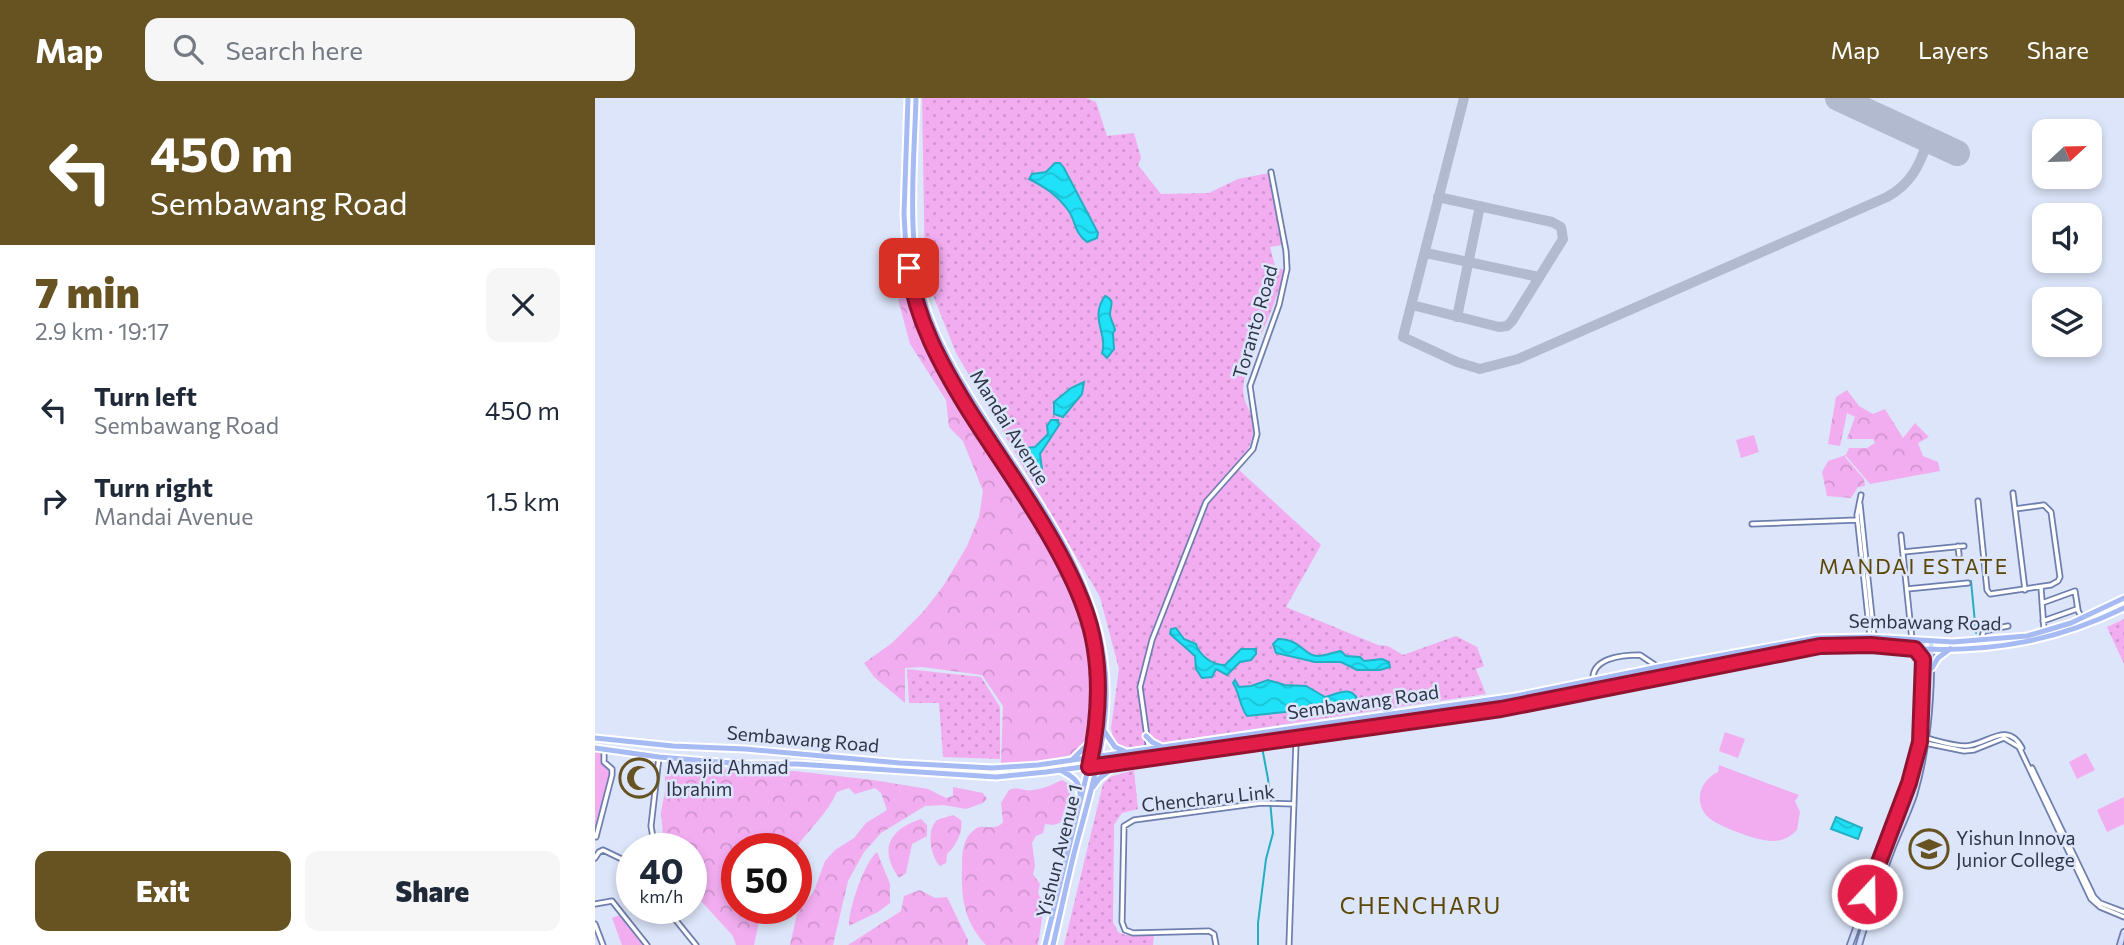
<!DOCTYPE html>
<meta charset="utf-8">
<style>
:root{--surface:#fff;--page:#f6f6f7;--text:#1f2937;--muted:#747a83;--accent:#665321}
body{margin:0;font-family:Commissioner,sans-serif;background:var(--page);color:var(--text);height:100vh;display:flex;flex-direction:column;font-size:26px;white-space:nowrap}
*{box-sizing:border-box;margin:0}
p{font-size:23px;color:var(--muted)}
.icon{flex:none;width:38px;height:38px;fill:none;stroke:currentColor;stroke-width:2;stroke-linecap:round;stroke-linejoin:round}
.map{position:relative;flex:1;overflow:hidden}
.panel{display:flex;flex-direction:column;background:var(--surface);width:595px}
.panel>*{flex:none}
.banner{background:#665321;color:#fff;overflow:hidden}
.needle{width:46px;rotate:68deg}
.controls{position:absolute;left:1437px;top:21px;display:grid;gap:14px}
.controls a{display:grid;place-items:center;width:70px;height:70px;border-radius:14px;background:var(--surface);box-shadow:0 4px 10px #0003;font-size:35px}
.speed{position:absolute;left:21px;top:735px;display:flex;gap:14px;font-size:35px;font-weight:700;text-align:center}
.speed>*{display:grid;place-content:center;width:91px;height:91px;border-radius:50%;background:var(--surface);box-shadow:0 4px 10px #0003;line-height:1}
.speed small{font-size:18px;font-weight:400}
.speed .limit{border:10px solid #d22;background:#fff;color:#111}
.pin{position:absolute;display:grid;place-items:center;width:60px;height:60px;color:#fff;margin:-30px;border-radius:14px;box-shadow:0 4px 10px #0006}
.me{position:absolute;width:77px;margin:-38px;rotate:21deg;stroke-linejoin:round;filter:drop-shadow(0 0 5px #0008)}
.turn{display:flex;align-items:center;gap:24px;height:147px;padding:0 35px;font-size:32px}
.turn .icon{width:91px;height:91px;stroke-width:2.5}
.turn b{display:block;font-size:49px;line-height:60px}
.round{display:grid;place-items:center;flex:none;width:74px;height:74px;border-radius:14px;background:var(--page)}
.head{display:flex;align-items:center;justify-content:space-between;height:119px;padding:0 35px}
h1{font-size:42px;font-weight:800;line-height:52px;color:var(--accent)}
.action{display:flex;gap:14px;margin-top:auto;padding:14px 35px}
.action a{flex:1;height:80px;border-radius:14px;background:var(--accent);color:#fff;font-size:28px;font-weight:800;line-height:80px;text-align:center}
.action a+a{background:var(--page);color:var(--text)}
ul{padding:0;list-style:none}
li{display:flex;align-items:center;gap:21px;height:91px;padding:0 35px}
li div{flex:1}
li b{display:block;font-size:26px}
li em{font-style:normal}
header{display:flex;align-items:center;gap:42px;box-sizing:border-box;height:98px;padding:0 35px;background:var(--accent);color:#fff}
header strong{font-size:33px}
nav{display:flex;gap:38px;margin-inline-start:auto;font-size:24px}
.search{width:490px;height:63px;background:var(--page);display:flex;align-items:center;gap:18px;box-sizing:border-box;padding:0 24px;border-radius:14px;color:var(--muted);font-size:26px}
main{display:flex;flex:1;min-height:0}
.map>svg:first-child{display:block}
</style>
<header>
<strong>Map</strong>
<div class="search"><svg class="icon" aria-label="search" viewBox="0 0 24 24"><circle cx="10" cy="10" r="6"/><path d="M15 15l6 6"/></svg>Search here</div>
<nav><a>Map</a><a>Layers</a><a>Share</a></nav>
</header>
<main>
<section class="panel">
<div class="banner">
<div class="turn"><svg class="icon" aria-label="left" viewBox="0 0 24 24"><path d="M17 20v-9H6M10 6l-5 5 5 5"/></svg><div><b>450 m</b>Sembawang Road</div></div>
</div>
<div class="head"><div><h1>7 min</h1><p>2.9 km · 19:17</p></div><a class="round"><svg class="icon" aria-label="close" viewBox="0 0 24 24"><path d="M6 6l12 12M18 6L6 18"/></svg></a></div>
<ul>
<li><svg class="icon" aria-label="left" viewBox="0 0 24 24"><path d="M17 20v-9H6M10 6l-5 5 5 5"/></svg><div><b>Turn left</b><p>Sembawang Road</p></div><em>450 m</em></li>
<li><svg class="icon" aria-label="right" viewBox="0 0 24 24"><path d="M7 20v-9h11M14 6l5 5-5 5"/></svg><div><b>Turn right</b><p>Mandai Avenue</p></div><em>1.5 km</em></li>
</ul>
<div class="action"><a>Exit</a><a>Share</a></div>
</section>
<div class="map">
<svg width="1529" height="847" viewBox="0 0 1529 847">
<defs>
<pattern id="grass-dots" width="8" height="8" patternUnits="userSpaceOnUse" patternTransform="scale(1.75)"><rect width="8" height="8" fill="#f2adf0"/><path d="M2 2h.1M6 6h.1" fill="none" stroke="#d095cf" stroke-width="1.8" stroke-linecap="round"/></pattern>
<pattern id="forest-crowns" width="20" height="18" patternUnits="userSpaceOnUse" patternTransform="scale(1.75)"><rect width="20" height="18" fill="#f2adf0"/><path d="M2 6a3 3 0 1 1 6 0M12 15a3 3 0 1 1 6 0" fill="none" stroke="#d095cf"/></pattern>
<pattern id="water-waves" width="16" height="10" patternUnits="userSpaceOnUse" patternTransform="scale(1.75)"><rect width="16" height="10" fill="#1fe1f7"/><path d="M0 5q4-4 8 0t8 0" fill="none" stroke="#1cc2d5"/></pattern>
</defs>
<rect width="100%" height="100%" fill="#dce5f9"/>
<!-- grass -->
<path fill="url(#grass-dots)" d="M327 0H491L501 4 512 38 539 35 546 60 543 67 566 96 614 95 643 81 674 75 687 147 675 149 680 168 689 172C681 210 661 243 650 279 643 306 659 310 659 331 658 345 648 359 643 371L726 447 691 509 783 547 793 548 808 557 861 538 882 549 889 568 881 571 891 596 538 649C524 649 518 645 516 630L524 571 505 499 361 255 330 177Z
M1529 521V566L1512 529Z
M312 571 386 579 405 609V661L348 659 344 605H314Z
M539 672 543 711 527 715 519 727 518 824 523 834 530 837 559 838 558 847H469L508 686 515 679Z"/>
<!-- forest -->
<path fill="url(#forest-crowns)" d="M313 197 319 216 348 275 470 474C488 515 521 621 481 654 470 662 421 666 406 665L408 608 387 577 327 569 310 570V605L279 579 269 565 297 545 328 514 349 487 372 448 384 419 388 393 368 343 354 329 351 302 315 246 303 201Z
M1252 292 1264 308 1278 316 1290 311 1308 340 1320 325 1334 339 1323 345 1328 358 1343 364 1345 373 1275 386 1251 358 1250 359 1269 381 1270 388 1263 389 1256 400 1232 398 1227 374 1233 363 1251 357 1254 350H1272L1280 345 1278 341H1252L1260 319 1252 315 1245 348 1233 346 1241 299Z
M77 666 154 674 199 673 278 682 333 691 351 700 358 698V689L388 695 392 701 388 705 371 711 349 707 330 708 286 735 269 754 253 783 238 847H195L202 816 219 793 230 763 240 752 259 740 271 725 292 712 286 695 280 690 260 696 254 690 242 694C232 716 214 731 200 751H142V810H167L159 847H141L138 838 96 792V751H74L68 737 66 714 70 693V670Z
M467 682 474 686 476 693 465 725 458 727 450 726 448 735 441 738 437 745 440 768 438 776 445 786 443 795 449 807 443 847H391C368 823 366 798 367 767 367 754 368 740 379 732 388 724 399 735 408 724L406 705 414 692C424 688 429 694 438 692 449 691 458 686 467 682Z
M358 717 366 722C369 733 360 749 352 756L351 765 345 768C336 759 331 734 341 723 345 720 353 719 358 717Z
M326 721 332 727V738L317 746 311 775 304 780C283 751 295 731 326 721Z
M282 754 295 786V805L283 814 254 828C253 812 270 763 282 754Z
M325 792 340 800 352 799 373 842V847H253L306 813 309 798Z"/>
<!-- park -->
<path fill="#f2adf0" d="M1159 337 1164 354 1146 360 1141 342Z
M1130 634 1150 641 1143 660 1124 653Z
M0 650H9L8 665 17 671 5 721 0 732Z
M1491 655 1500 672 1482 681 1474 664Z
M1124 667 1204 697 1200 703 1205 714 1202 732C1195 739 1188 743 1178 743 1165 744 1122 728 1113 719 1098 704 1105 682 1123 674Z
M1529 699V726L1512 734 1502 712Z
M25 817 48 847H27L17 820Z"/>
<!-- water -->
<path fill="url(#water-waves)" stroke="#24aec3" stroke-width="2" d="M460 65H465L469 70 503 135 502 140 492 144C479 135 481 123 473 112 462 97 450 89 434 81L437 76 451 74Z
M510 198C521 203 515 207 515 216 515 221 519 226 520 232L518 235 519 251 512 260 507 255C513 235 494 220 510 198Z
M489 284 487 296 468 319 459 316V304L476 290Z
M456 322H463L464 327 445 356 447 371 445 377 439 379C433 369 423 360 431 350L440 349 453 336 452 328Z
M581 530 589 541 601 546C605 558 617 567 630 567L646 551H661V556L656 562 645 564 632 577 621 571 617 579 607 580 601 571 600 558 575 536 576 531Z
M683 541C706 541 709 558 723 558 730 558 739 554 746 553L751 558 765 559 769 563 787 561 794 564 795 569 785 572H762L746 564H720L681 555 678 546Z
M640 582 644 589 656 588 673 582 690 587 711 588 730 599C745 595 759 586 764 606L751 607 725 615 719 612 715 607 700 613 652 618C644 607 645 596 638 585Z
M1241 719 1267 730 1263 741 1236 731Z"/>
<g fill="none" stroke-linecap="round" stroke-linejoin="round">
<!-- stream -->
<path stroke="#24aec3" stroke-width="2" d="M1376 483 1381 535
M663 847V825L671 761 678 735 673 681 667 649"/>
<!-- taxiway -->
<path stroke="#b1bace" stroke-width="10" d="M869 0 808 239 862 264 885 271 923 261 1292 99C1316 86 1325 67 1333 42
M831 155 944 179
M817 207 904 229 912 228 917 223 968 141 966 129 957 124 843 99
M862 219 885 108"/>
<!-- runway -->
<path stroke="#b1bace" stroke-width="26" d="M1243 0 1362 55"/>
<!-- street casing -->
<g stroke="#6e7fad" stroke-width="7">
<path id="street" d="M1418 395 1430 492
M1266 397 1262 417 1276 547
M1383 403 1392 492 1395 496 1456 487 1463 483 1465 479 1456 414 1449 407 1420 411
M1265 406 1280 547
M1157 426 1262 422
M1306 437 1317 542
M1363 448 1364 457
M1308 454 1369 448
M1446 489 1449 532
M1312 491 1373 485
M1447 505 1480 493 1483 512
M1448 523 1482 511 1487 520
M1386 541 1389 533 1413 528
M1008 591 998 583C996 560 1026 557 1045 557L1063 569
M1331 640C1343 643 1358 648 1371 648 1392 647 1412 622 1427 650
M1325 644 1369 653 1379 652 1409 640 1424 649 1496 801 1505 809 1529 819
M555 660 545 589 557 542 611 404 658 351 662 336 655 288 684 207 692 171 691 153 676 74
M1437 670 1499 799 1505 805 1529 814
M1 739 17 677V671L9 664V653
M60 751 56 728 64 659
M0 760 4 754 8 752 37 766
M0 806 17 803 52 847
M71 810 101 847
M0 826 8 847
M621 847 619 836 614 833 538 835 530 832 527 824 529 728 539 722 666 705 699 706
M694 847 701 644 695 631"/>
</g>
<!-- secondary casing -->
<g stroke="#6e7fad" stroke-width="8">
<path id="secondary" d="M1255 847 1314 685 1325 644 1329 593 1328 543
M1264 847C1273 814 1285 783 1297 751 1304 733 1313 715 1319 697 1334 646 1337 595 1336 543
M1525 847 1529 834"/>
</g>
<!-- primary casing -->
<g stroke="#fff" stroke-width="9">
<path id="primary" d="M313 0 309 116 311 152 316 188 330 232 358 286 473 471 491 514 502 561 504 604 496 659 450 847
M321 0C319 76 308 158 339 230 386 341 493 439 509 562 518 624 498 685 482 744 473 778 466 813 458 847
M1320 551 1328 561
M1337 570 1343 560 1355 551
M509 633 520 649 529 653
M551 638 557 644 565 648
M0 640 78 648 150 651 305 665 397 670 443 667 921 598 1063 569 1221 540 1275 539 1358 544 1432 538 1476 525 1529 500
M0 650 64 659 149 666H202L401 679 451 674 907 611 1225 548C1259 546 1292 550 1327 551 1400 554 1463 542 1529 510
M478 661 498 641
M467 673C478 679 485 683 485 696
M498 689 504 681 524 665"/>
</g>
<!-- street -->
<use href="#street" stroke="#fff" stroke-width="3.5"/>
<!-- secondary -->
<use href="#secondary" stroke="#d3dcf9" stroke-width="4.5"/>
<!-- primary -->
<use href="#primary" stroke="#a6baf3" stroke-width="5"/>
</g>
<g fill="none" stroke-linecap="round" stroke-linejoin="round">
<!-- route casing -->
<g stroke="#92132f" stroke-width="18">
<path id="route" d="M314 170C321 222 346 267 373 311 412 373 466 444 490 512 508 562 505 618 494 669L906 611 1225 548 1276 547 1320 551 1328 561 1325 644 1314 685 1272 796"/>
</g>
<!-- route -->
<use href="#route" stroke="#e11d48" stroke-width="12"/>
</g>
<!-- icons -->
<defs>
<g id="mosque-ring" transform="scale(2.0125)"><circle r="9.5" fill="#dce5f9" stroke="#665321" stroke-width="1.5"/><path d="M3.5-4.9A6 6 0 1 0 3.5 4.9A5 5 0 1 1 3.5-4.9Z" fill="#665321"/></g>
<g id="university-ring" transform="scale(2.0125)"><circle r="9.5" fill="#dce5f9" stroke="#665321" stroke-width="1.5"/><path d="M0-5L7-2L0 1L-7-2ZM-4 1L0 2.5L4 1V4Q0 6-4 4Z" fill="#665321"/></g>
</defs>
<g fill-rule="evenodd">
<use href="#mosque-ring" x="44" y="680"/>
<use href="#university-ring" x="1334" y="751"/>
</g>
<g text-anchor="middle" stroke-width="5" stroke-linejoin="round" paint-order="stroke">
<!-- street labels -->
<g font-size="19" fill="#2f364a" stroke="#dce5f9">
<text transform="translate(660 224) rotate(-74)" y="7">Toranto Road</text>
<text transform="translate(415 329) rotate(58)" y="7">Mandai Avenue</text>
<text transform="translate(1330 524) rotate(1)" y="7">Sembawang Road</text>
<text transform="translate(768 604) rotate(-8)" y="7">Sembawang Road</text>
<text transform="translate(208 641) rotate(5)" y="7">Sembawang Road</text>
<text transform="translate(613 700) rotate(-6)" y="7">Chencharu Link</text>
<text transform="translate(464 753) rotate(-76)" y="7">Yishun Avenue 1</text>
</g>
<!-- poi labels -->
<g font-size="19" fill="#2f364a" stroke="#dce5f9" text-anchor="start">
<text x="71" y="676">Masjid Ahmad<tspan x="71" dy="22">Ibrahim</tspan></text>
<text x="1361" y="747">Yishun Innova<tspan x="1361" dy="22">Junior College</tspan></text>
</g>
<!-- neighbourhood labels -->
<g font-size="21" letter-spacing="2" fill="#5c4606" stroke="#dce5f9">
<text x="1319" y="476">MANDAI ESTATE</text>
</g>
<!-- quarter labels -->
<g font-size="23" letter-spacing="2" fill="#5c4606" stroke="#dce5f9">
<text x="826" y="816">CHENCHARU</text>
</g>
</g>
</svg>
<div class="controls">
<a><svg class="needle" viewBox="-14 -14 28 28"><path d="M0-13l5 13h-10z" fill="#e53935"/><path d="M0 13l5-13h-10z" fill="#747a83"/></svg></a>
<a><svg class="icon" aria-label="sound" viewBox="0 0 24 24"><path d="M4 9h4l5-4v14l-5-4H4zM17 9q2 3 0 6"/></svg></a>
<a><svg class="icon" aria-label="layers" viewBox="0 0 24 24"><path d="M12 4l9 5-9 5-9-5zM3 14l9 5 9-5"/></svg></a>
</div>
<div class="speed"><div>40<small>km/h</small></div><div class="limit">50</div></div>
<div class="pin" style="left:314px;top:170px;background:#d93025"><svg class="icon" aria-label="arrive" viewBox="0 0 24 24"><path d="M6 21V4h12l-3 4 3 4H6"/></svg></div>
<svg class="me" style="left:1272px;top:796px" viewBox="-20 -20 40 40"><circle r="17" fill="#e11d48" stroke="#fff" stroke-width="3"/><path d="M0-11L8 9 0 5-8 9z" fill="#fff"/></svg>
</div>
</main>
